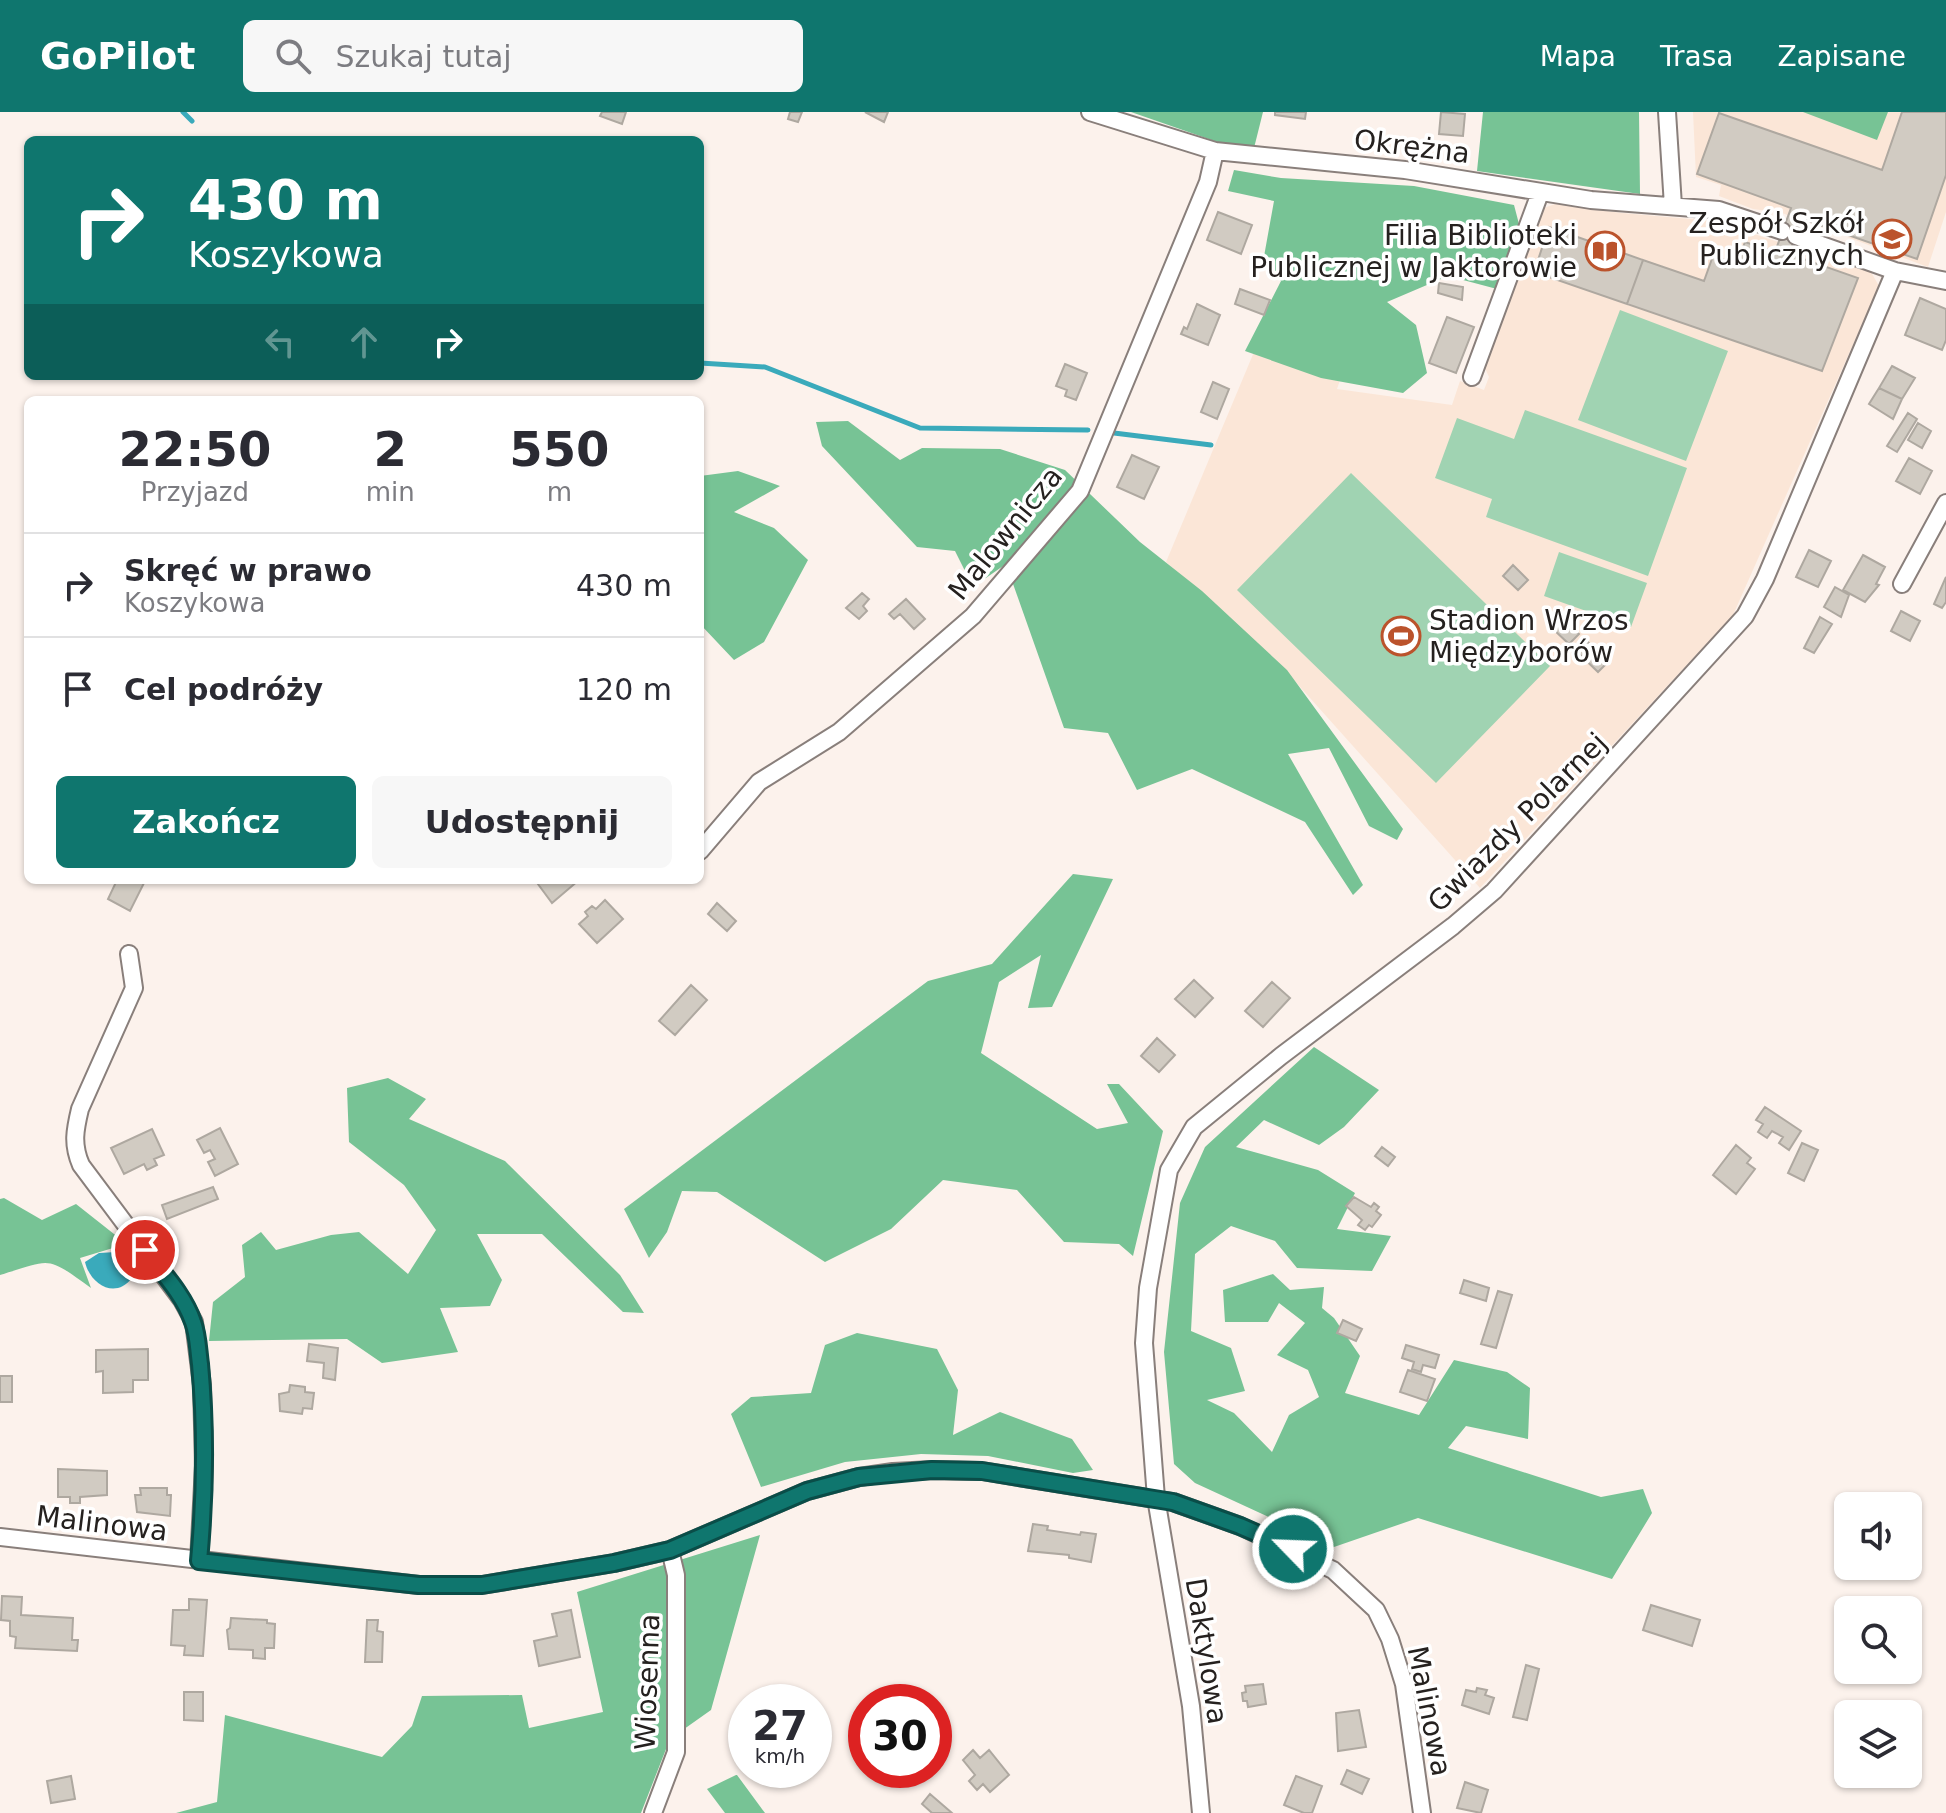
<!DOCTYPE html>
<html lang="pl">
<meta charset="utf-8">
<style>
:root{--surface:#fff;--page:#f7f7f7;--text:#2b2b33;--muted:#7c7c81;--line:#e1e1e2;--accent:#0f766e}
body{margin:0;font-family:"DejaVu Sans",sans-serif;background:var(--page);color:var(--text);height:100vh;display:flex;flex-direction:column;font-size:30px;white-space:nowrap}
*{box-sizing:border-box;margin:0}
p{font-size:26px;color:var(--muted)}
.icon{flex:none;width:44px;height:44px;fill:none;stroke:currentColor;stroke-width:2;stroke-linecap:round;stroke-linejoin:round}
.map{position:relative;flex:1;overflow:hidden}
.details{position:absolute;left:24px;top:284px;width:680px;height:488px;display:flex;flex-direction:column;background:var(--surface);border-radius:12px;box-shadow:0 2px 6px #0004}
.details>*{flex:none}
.banner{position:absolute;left:24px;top:24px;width:680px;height:244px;border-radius:12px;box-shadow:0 2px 6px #0004;background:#0f766e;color:#fff;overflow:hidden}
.controls{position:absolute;left:1834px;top:1380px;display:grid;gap:16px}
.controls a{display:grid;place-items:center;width:88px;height:88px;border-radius:12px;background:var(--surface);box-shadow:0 2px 6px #0004;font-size:40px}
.speed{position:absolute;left:728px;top:1572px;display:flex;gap:16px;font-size:40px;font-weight:700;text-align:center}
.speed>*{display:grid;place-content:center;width:104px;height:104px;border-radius:50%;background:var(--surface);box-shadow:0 2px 6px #0004;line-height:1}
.speed small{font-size:20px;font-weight:400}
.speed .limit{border:12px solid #d22;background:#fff;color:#111}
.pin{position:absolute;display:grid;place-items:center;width:68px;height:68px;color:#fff;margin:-34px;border:4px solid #fff;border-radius:50%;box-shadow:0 2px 8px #0007}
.me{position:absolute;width:88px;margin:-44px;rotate:294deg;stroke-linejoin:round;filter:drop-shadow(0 0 6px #0008)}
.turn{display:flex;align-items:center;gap:28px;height:168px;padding:0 32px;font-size:36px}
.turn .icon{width:104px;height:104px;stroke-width:2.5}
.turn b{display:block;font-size:56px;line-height:68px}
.lanes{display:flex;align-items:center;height:76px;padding:0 32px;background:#0003;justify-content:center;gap:40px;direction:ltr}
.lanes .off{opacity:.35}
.eta{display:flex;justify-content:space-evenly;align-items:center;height:136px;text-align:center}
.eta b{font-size:48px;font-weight:700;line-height:56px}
.button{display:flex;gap:16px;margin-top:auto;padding:16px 32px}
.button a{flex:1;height:92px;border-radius:12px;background:var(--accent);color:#fff;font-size:32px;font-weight:700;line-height:92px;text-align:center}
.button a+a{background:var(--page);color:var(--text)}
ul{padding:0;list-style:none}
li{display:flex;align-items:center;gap:24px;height:104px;padding:0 32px;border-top:2px solid var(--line)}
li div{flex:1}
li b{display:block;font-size:30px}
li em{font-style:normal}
header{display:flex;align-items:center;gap:48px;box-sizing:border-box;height:112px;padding:0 40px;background:var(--accent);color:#fff}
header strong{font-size:38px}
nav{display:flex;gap:44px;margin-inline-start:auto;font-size:28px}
.search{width:560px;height:72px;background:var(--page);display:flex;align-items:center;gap:20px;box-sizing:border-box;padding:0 28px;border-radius:12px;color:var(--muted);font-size:30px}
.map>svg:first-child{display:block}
</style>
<header>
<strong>GoPilot</strong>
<div class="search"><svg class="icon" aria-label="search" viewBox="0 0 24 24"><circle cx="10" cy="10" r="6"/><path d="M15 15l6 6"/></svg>Szukaj tutaj</div>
<nav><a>Mapa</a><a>Trasa</a><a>Zapisane</a></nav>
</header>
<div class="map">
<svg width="1946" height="1701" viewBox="0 0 1946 1701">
<rect width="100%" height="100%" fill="#fcf2ec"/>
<!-- education -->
<path fill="#fbe6d7" d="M1693 0H1946V100L1928 155 1782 101 1753 97 1719 84 1721 73 1696 65Z
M1555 92 1622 101 1714 109 1871 160 1879 174 1733 503 1480 776 1276 548 1166 450 1254 240 1345 253 1337 277 1452 293 1460 269 1484 278 1489 265 1484 254 1544 96Z"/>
<!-- green -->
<path fill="#a0d3b2" d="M1620 198 1728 239 1686 349 1578 308Z
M1525 298 1687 356 1648 464 1486 405 1492 387 1435 366 1457 306 1514 327Z
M1351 361 1550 554 1436 671 1237 478Z
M1559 440 1647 471 1631 515 1544 484Z"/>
<!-- forest -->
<path fill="#77c395" d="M1131 0H1263L1254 36 1223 32Z
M1483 0H1639L1640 82 1477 59Z
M1803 0H1888L1877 28Z
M1234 58 1281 66 1414 74 1514 93 1519 112 1497 177 1448 164 1387 190 1416 213 1427 261 1403 281 1321 266 1245 239 1281 169 1263 150 1274 89 1228 79Z
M848 309 900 348 922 336 1000 337 1065 358 1140 430 1202 479 1287 558 1403 717 1397 728 1369 714 1329 636 1288 642 1363 773 1353 783 1305 710 1192 657 1137 678 1108 621 1064 616 1006 452 973 475 955 439 917 435 822 334 816 310Z
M738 359 780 374 734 400 774 416 808 448 764 530 734 548 700 512V364Z
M1073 762 1113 767 1052 895 1028 896 1041 843 999 870 981 941 1097 1017 1128 1011 1107 972H1119L1163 1019 1133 1144 1119 1132 1064 1130 1017 1078 943 1068 891 1117 825 1150 717 1080 682 1079 667 1120 649 1146 624 1097 928 869 992 852Z
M1314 935 1379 978 1344 1015 1319 1033 1264 1008 1236 1035 1318 1058 1355 1081 1337 1117 1391 1124 1372 1159 1297 1156 1275 1129 1231 1114 1195 1142 1191 1219 1231 1236 1245 1279 1207 1288 1234 1301 1272 1340 1289 1303 1319 1285 1308 1258 1277 1243 1305 1211 1279 1191 1268 1210H1225L1223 1178 1273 1162 1290 1178 1324 1175 1322 1196 1334 1206 1360 1244 1345 1281 1419 1303 1454 1248 1507 1260 1530 1276 1528 1327 1466 1314 1448 1336 1601 1385 1643 1377 1652 1401 1612 1467 1418 1406 1334 1435 1195 1371 1174 1352 1164 1240 1180 1091 1205 1035Z
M388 966 426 987 409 1007 505 1049 620 1163 644 1201 623 1200 542 1122H477L502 1168 490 1194 440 1196 458 1240 382 1251 347 1227 209 1229 213 1190 245 1165 242 1133 261 1120 276 1138 331 1123 359 1120 408 1162 436 1118 404 1073 349 1030 347 976Z
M4 1086 42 1108 76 1092 133 1137 129 1154 113 1136 80 1146 91 1176C45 1143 53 1147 0 1163V1087Z
M857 1221 937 1237 958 1278 953 1323 1000 1300 1072 1327 1093 1358 1073 1361 988 1344 921 1342 845 1350 761 1375 731 1302 751 1285 811 1281 825 1233Z
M760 1423 711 1598 670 1627 641 1701H176L217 1690 225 1603 382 1645 412 1614 422 1584 522 1583 529 1616 603 1600 577 1480Z
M736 1663H737L765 1701H725L707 1677Z"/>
<!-- water -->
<path fill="#3aaabb" d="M116 1140 129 1154 132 1166C115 1188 90 1172 85 1150L99 1141Z"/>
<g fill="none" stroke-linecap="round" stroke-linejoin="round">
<!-- stream -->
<path stroke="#3aaabb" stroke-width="5" d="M183 0 192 9
M209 28H210
M700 251 765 255 920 316 1088 318
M1114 321 1211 333"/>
</g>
<!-- building -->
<path fill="#d1cbc2" stroke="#aea8a0" stroke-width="2" d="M602 0H626L622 12 600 4Z
M790 0H802L798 10 788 7Z
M865 0H888L884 10Z
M1275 0H1306L1305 7 1275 3Z
M1441 0 1465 2 1463 24 1439 22Z
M1902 0H1946V63L1917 147 1802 107 1789 142 1858 166 1822 259 1627 192 1643 148 1704 169 1713 144 1737 152 1745 130 1775 140 1791 96 1697 62 1719 1 1882 58Z
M1218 100 1252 113 1241 142 1207 128Z
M1549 115 1643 148 1627 192 1534 160Z
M1439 171 1463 175 1462 188 1438 181Z
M1240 177 1270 188 1264 203 1235 192Z
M1920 186 1946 197V228L1942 238 1905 223Z
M1197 192 1220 203 1208 233 1181 222 1184 215 1187 217Z
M1447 205 1474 215 1456 261 1429 251Z
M1065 252 1087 261 1076 288 1065 284 1067 278 1056 274Z
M1892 254 1915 266 1902 287 1879 276Z
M1213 270 1229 277 1217 307 1201 300Z
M1879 276 1902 287 1893 307 1869 292Z
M1908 301 1917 307 1897 340 1887 334Z
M1918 311 1931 319 1922 336 1908 328Z
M1132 343 1159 355 1144 387 1117 375Z
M1909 346 1932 359 1920 382 1896 369Z
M1809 438 1831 449 1818 475 1796 465Z
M1863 443 1885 455 1876 472 1879 473 1865 490 1843 478Z
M1513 453 1528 468 1518 478 1503 464Z
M1946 465V490L1942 496 1934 492Z
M1835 475 1849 483 1841 505 1824 495Z
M862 481 869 487 863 494 867 499 859 507 846 496Z
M906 487 925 507 914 517 900 502 894 507 889 502Z
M1901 499 1920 509 1910 529 1891 519Z
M1820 505 1832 512 1814 541 1804 536Z
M1564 508 1579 522 1569 532 1554 518Z
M1584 526 1608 550 1598 560 1574 537Z
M117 768H138L144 771 130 799 108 787Z
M535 768H579L552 791Z
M605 788 623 807 597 831 579 812 588 804 585 800 592 794 596 797Z
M717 791 736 809 727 819 708 802Z
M1194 868 1213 886 1195 905 1175 887Z
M1272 870 1290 886 1263 915 1245 899Z
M691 873 707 888 675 923 659 909Z
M1157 926 1175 943 1159 960 1141 944Z
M1765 995 1801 1019 1789 1038 1779 1031 1783 1025 1772 1019 1767 1026 1758 1020 1763 1012 1756 1008Z
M220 1016 238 1052 215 1064 208 1050 215 1047 210 1038 204 1041 197 1028Z
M152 1017 164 1043 154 1047 157 1053 147 1058 144 1052 124 1062 111 1036Z
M1802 1031 1818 1038 1804 1069 1788 1061Z
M1736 1033 1751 1046 1747 1051 1755 1057 1736 1082 1713 1063Z
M1382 1035 1395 1045 1388 1054 1375 1044Z
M213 1075 218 1087 167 1107 162 1093Z
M1354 1085 1371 1095 1374 1091 1379 1095 1376 1099 1381 1103 1372 1115 1369 1113 1365 1118 1358 1113 1362 1108 1346 1094Z
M1464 1168 1489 1176 1486 1189 1460 1181Z
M1498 1179 1512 1183 1496 1236 1481 1232Z
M1343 1208 1362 1217 1356 1229 1337 1221Z
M309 1232 338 1236 335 1268 323 1266 324 1251 307 1249Z
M1406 1233 1439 1243 1435 1256 1423 1253 1421 1260 1412 1257 1414 1250 1402 1246Z
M148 1237V1268H133V1280L103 1281V1259L96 1260V1238Z
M1408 1258 1435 1267 1427 1289 1400 1280Z
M0 1264H12V1290H0Z
M290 1273 305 1275V1280L314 1281 312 1297 303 1296 302 1302 280 1299 279 1282 289 1280Z
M58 1357 107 1359V1383L80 1385V1391H70V1385H58Z
M140 1376H167V1383H171L170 1404 137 1400 135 1383H141Z
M1033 1412 1048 1414 1047 1418 1080 1423 1081 1420 1096 1422 1091 1450 1069 1446V1443L1028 1439Z
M2 1484 22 1485 21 1503 73 1506 72 1528H78L77 1539 15 1536 16 1525 10 1524V1509L1 1508Z
M189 1487 207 1488 203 1544 184 1543 185 1534 171 1533 173 1498H189Z
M1651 1493 1700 1508 1692 1534 1643 1518Z
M571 1498 580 1545 539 1554 534 1529 557 1524 552 1502Z
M231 1506 267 1508V1511L275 1512 274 1536H265V1547L253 1546V1538L229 1537 227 1518 230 1516Z
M367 1508H378L377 1519 383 1520 382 1550H365Z
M1526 1553 1539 1557 1527 1608 1513 1605Z
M1263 1572 1266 1592 1248 1595 1247 1589H1243L1242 1581 1246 1580 1245 1574Z
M1477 1576 1487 1578 1485 1583 1494 1586 1489 1602 1462 1593 1466 1578 1476 1580Z
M184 1580H203V1609L184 1608Z
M1359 1598 1366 1635 1338 1639 1336 1601Z
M973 1638 980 1646 989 1638 1009 1663 990 1680 983 1672 977 1678 969 1669 975 1663 963 1648Z
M1347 1658 1369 1667 1362 1682 1341 1672Z
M71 1664 75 1687 51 1691 47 1669Z
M1296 1664 1322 1674 1312 1701H1304L1284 1693Z
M1465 1670 1488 1678 1481 1701 1457 1696Z
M930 1682 952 1701H932L922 1692Z"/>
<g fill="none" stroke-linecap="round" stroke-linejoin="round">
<!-- street casing -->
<g stroke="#897f7b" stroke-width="20">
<path id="street" d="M1090 0 1215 39 1405 58 1591 88 1719 98 1782 119
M1667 0 1673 94
M1796 124 1895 159 1946 169
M1472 265 1540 81
M1902 472 1946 391
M700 739 759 670 839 620 973 504 1080 379 1208 70 1215 39
M129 842 134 876 80 997C75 1018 72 1032 81 1053L182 1188 194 1210 202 1273 204 1354 199 1449
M0 1425 419 1473H482L614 1451 670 1438 807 1379 859 1365 893 1360 932 1358 982 1359 1173 1390 1240 1414 1333 1458 1376 1498 1390 1527 1404 1572 1422 1701
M653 1701 676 1640V1463L670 1438
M1201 1701 1191 1594 1156 1386 1144 1231 1148 1176 1169 1058 1194 1015 1281 944 1453 814 1494 779 1745 504 1765 467 1895 159"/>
</g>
<!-- street -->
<use href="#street" stroke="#fff" stroke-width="16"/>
</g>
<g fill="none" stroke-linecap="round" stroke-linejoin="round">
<!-- route casing -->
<g stroke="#0a4d48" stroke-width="20">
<path id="route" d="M145 1138C162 1160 184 1183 193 1210 198 1223 198 1238 200 1252 206 1317 205 1384 199 1449L419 1473H482L614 1451 670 1438 807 1379 859 1365 932 1358 982 1359 1173 1390 1240 1414 1293 1437"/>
</g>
<!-- route -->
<use href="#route" stroke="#0f766e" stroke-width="14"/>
</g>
<!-- icons -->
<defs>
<g id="school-ring" transform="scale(2)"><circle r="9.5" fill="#fff" stroke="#bb532c" stroke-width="1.5"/><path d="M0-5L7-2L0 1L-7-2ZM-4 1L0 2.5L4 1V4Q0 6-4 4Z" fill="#bb532c"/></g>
<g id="library-ring" transform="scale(2)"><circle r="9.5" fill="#fff" stroke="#bb532c" stroke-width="1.5"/><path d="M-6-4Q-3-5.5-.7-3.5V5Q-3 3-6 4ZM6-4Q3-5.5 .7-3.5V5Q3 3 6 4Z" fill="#bb532c"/></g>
<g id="stadium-ring" transform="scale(2)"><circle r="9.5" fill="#fff" stroke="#bb532c" stroke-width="1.5"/><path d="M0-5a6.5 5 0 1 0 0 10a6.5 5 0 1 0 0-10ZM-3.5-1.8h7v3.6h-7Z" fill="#bb532c"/></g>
</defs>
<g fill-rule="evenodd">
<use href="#school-ring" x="1892" y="127"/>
<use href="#library-ring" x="1605" y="139"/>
<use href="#stadium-ring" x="1401" y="524"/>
</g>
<g text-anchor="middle" stroke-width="7" stroke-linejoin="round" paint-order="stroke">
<!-- street labels -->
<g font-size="28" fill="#25211f" stroke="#fff">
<text transform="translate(1412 34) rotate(7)" y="10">Okrężna</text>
<text transform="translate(1005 421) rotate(-51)" y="10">Malownicza</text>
<text transform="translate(1517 710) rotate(-45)" y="10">Gwiazdy Polarnej</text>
<text transform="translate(102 1411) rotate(7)" y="10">Malinowa</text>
<text transform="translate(1207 1539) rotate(81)" y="10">Daktylowa</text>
<text transform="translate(647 1570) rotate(-88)" y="10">Wiosenna</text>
<text transform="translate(1430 1599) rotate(79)" y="10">Malinowa</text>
</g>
<!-- poi labels -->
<g font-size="28" fill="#25211f" stroke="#fff" text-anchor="end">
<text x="1864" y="121">Zespół Szkół<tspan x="1864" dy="32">Publicznych</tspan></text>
<text x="1577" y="133">Filia Biblioteki<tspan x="1577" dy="32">Publicznej w Jaktorowie</tspan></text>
<text x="1429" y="518" text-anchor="start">Stadion Wrzos<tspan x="1429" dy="32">Międzyborów</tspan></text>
</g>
</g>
</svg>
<div class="controls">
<a><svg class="icon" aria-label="sound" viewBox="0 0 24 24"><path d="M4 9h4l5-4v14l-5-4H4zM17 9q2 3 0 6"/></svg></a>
<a><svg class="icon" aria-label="search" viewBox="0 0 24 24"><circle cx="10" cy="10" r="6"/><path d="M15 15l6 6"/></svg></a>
<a><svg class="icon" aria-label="layers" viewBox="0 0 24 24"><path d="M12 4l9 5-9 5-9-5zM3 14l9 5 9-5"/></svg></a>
</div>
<div class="speed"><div>27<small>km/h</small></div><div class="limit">30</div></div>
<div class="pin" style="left:145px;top:1138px;background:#d93025"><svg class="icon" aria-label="arrive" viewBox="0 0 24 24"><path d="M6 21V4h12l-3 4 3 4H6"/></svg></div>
<svg class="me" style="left:1293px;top:1437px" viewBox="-20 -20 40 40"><circle r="17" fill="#0f766e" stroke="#fff" stroke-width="3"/><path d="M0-11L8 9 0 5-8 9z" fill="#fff"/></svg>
<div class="banner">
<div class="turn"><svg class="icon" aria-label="right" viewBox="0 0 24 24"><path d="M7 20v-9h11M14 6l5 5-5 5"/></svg><div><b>430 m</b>Koszykowa</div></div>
<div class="lanes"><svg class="icon off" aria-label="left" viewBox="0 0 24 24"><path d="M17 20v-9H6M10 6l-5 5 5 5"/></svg><svg class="icon off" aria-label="ahead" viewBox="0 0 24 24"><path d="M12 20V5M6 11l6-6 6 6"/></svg><svg class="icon" aria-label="right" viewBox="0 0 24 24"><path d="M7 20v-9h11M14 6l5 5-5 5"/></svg></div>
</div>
<section class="details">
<div class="eta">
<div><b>22:50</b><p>Przyjazd</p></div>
<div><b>2</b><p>min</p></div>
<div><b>550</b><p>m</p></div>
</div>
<ul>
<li><svg class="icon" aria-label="right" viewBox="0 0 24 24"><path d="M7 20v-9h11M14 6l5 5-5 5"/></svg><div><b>Skręć w prawo</b><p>Koszykowa</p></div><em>430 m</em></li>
<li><svg class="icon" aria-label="arrive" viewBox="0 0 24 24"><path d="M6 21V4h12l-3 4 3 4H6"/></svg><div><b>Cel podróży</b></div><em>120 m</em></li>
</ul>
<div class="button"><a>Zakończ</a><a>Udostępnij</a></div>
</section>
</div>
